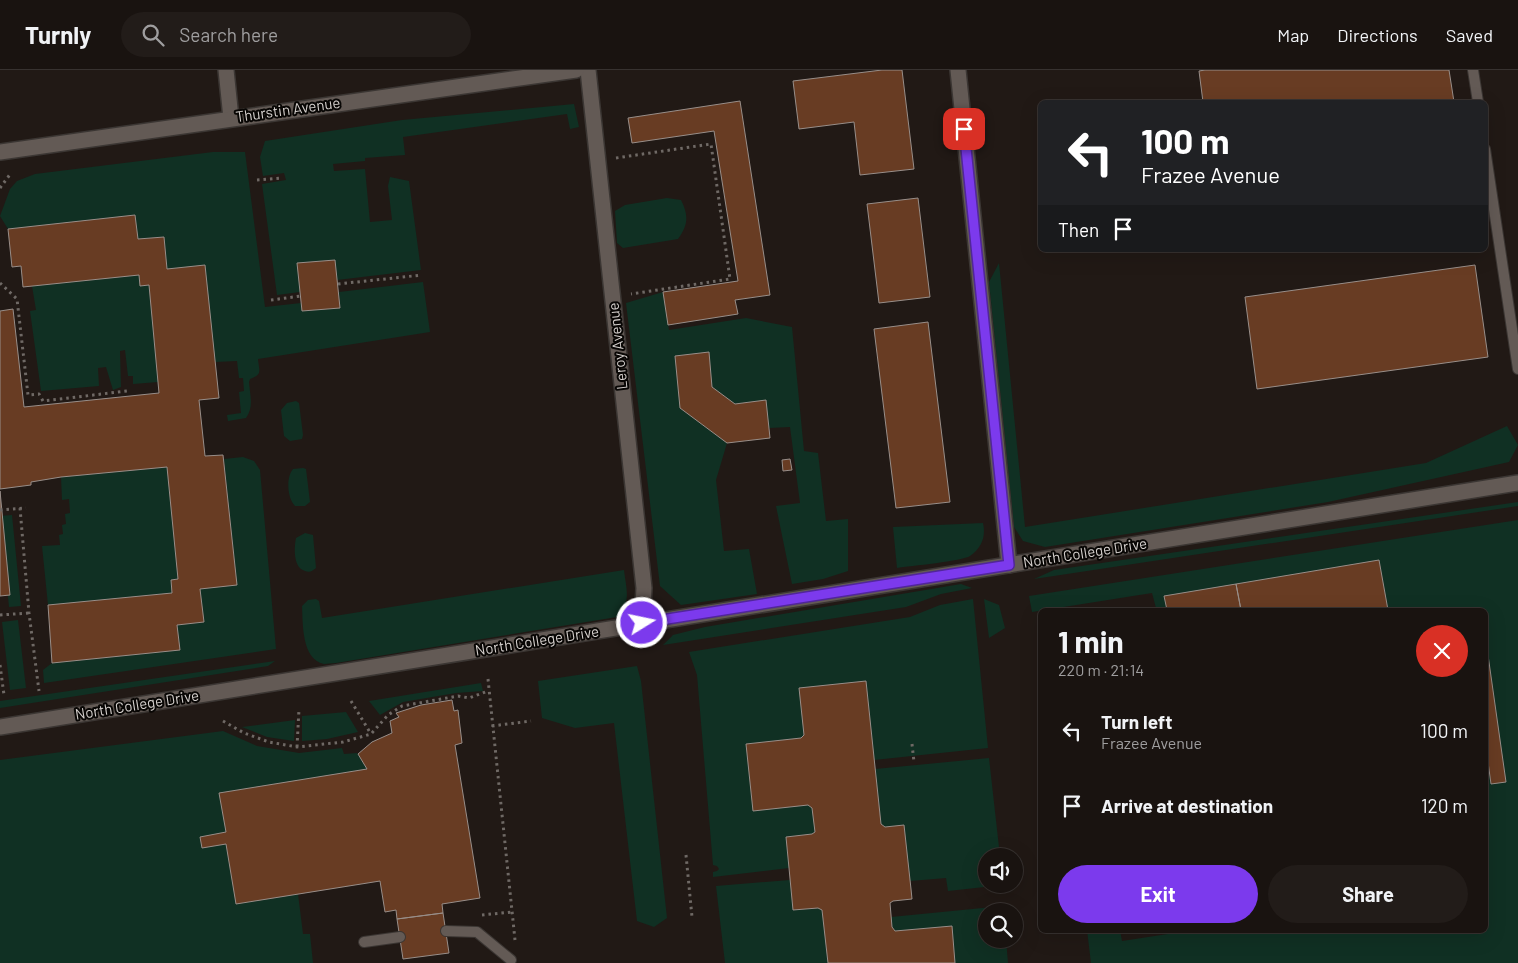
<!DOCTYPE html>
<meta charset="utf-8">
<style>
:root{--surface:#191310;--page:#221c19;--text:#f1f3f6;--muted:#9f9e9f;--line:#373230;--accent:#7c3aed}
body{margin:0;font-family:Barlow,sans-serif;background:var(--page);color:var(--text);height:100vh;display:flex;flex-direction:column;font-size:19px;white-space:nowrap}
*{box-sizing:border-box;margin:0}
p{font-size:16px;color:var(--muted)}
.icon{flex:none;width:28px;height:28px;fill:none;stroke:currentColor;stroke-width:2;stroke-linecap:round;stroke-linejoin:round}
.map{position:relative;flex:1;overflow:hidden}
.side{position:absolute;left:1038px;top:538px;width:450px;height:325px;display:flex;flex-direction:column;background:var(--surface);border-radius:8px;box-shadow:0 5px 20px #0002,0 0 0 1px var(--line)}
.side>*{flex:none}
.hud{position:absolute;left:1038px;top:30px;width:450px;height:152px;border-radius:8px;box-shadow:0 5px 20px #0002,0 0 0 1px var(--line);background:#202124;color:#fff;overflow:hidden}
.fabs{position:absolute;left:978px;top:778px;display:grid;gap:10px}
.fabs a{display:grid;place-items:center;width:45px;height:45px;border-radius:50%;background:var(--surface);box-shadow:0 5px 20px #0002,0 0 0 1px var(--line);font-size:25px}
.pin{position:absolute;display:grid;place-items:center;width:42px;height:42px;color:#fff;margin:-21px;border-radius:10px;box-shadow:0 2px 8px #0006}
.me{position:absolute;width:55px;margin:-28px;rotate:80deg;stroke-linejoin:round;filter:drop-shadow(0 0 4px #0008)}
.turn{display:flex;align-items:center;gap:18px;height:105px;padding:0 20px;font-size:22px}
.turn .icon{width:65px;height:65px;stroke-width:2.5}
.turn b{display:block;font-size:35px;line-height:42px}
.then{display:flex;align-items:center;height:48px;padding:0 20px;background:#0003;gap:10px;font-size:19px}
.round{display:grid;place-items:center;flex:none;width:52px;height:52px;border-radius:26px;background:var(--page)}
.headline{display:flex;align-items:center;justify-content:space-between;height:85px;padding:0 20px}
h1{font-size:30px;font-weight:700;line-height:38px}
.primary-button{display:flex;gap:10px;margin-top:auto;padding:10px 20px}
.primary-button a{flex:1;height:58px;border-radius:30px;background:var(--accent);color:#fff;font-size:20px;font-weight:700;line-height:58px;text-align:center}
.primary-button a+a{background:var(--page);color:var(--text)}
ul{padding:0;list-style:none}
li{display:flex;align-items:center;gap:15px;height:75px;padding:0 20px}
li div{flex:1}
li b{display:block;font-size:19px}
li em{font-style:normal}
header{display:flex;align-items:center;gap:30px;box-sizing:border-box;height:70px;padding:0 25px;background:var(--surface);border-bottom:1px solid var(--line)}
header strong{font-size:24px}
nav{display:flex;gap:28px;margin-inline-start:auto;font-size:18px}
.search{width:350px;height:45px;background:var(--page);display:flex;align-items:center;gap:12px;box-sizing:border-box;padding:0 18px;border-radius:28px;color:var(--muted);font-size:19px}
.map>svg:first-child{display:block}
</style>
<header>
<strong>Turnly</strong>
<div class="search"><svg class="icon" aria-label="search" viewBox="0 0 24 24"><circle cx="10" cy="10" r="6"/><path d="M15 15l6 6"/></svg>Search here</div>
<nav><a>Map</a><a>Directions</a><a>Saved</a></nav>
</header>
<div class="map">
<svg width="1518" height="893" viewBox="0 0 1518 893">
<rect width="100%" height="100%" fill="#211915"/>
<!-- green -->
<path fill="#103023" d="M574 34 579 57 570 59 567 44 403 67 405 85 365 88V91L333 94 334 101 365 99 370 152 392 150 388 116 390 107 409 111 421 200 337 210 335 190 298 193 300 222 277 225 262 114 286 110 284 103 263 106 260 87 265 71 402 50Z
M213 82H245L265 237 301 233 302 241 340 238 339 222 423 212 430 262 258 289C259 301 263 304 250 309L249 312C250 325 254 337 246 348L228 351 227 345 241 343 239 322 244 321 243 308H239L237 291 215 292 167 199 164 167 138 169 135 145 8 159 0 146 10 119 17 111 35 104Z
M667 128 681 130C689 146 688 155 678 169L623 178 617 173 615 141 625 135Z
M999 193 1025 457 1426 393 1507 356 1518 375 1509 392 1328 432 1045 477 1023 471 1014 457 989 212Z
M139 205 140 216 149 215 158 312 133 314V306H128L125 280 120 281 121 317 113 320 106 297 98 298 99 316 41 321 30 241 36 240 32 216Z
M663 222 669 260 746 248 792 257 804 381 818 383 826 451 848 449V501L823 509 792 514 776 436 800 433 790 357 769 358 765 330 735 334 712 317 709 283 675 286 680 338 727 373 716 410 724 481 749 479 757 524 681 535 660 516 626 233Z
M296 331 299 333 303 365 302 369 290 371 284 366 281 340 287 333Z
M243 387 254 391 260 400 276 579 44 613 43 600 52 593 180 580 177 555 204 552 200 519 237 515 224 389Z
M167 397 178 509 171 510 172 523 48 535 42 476 60 475 59 465 63 464 62 455 66 454 65 444 70 443 69 429 62 430 61 407Z
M303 398 306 399 310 432 305 436H295C287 428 286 407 293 399Z
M1518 432V436L1034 509 1054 500Z
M12 445 21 536 9 537 0 446Z
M1518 450V893H1091L1087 860H1120L1122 871 1194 860H1485V540H1388L1379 490 1165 527 1166 537 1156 538 1152 523 1032 542 1029 526Z
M983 453C986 466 982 478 970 486 963 491 910 496 897 498L893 457Z
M305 463 313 465 316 498C312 501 310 503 305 501 293 498 294 478 296 468Z
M624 500C626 518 632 533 617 547L336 593C332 593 327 594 324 594 301 589 303 553 302 536L308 530 316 529 319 531 322 548Z
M961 514 972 518 941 524 906 537 663 575 673 565 705 557Z
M973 529 988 678 874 690 866 611 800 618 804 665 801 668 746 674 753 740 808 735 812 738 815 762 812 764 786 767 789 798 713 807V802L717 801 719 799 717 796 713 795 697 605 689 582 910 547 940 535Z
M984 529 999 535 1005 558 989 568Z
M18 550 26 618 10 620 2 552Z
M275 591 268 596 0 638V631Z
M637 596 641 611 667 848 654 857 637 851 614 653 575 658 542 648 538 611Z
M481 613 483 621 456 623 403 632 380 645 369 631Z
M346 642 358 662 327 669 302 671V646Z
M295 650 294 671 267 667 242 657Z
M223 661 257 676 299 683 342 678 344 684 357 683 367 699 220 723 226 762 200 767 202 778 226 774 236 834 298 824 303 864H310L313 893H0V690Z
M989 688 1000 786H986V814H1003V815L948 821 946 808 910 811 904 756 885 757 881 754 875 699Z
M790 810 793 840 818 838 822 840 828 893H725L716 816Z
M1003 836V841H986V869H1006L1008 893H955L952 856 895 861 892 857 891 847Z"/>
<!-- building -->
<path fill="#683c23" stroke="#988e89" d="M882 0H902L914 99 860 105 854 52 799 59 793 11Z
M1205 0H1449L1454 32H1203L1199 1Z
M740 31 770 225 735 230 738 244 668 255 663 222 738 211 714 61 632 73 628 48Z
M918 128 930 227 879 233 867 134Z
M135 145 138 169 164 167 167 199 205 195 219 328 199 330 205 386 223 385 237 515 200 519 204 552 177 555 180 580 52 593 48 535 172 523 171 510 178 509 167 397 61 407 31 412V415L0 419V241L13 239 24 337 159 323 149 215 140 216 139 205 23 217 21 196 12 197 8 159Z
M335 190 340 238 302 241 297 193Z
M1475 195 1488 287 1257 319 1245 227Z
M928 252 950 432 896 438 874 259Z
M709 282 712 317 735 334 766 330 770 368 727 373 680 338 675 286Z
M790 389 792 400 783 401 782 390Z
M0 421 10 525 0 526Z
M1379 490 1388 540H1241L1236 514Z
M1236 514 1241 540H1167L1164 526Z
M1485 578H1487L1506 712 1491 714 1485 670Z
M866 611 881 754 885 757 904 755 911 819 912 829 893 831 890 833 892 857 895 861 952 856 955 893H828L822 840 818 838 793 840 789 798 786 767 812 764 815 762 812 738 808 735 753 741 746 674 801 668 804 665 799 618Z
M452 630 454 641 458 640 462 673 455 675 480 828 442 834 443 843 397 849 396 840 385 842 380 811 236 834 226 774 202 778 200 767 226 762 219 723 367 699 358 684 372 672 392 663 390 651 399 647 396 643 421 635Z
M443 843 449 883 403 889 397 849Z"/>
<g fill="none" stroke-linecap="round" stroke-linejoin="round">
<!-- service casing -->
<g stroke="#3b3633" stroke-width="12">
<path id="service" d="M1473 0 1478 32
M1485 79 1518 299
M446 861 477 862 511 890
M364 872 400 867"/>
</g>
<!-- minor casing -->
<g stroke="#3b3633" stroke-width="18">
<path id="minor" d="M226 0 231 48
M588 0 644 518 642 553
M958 0 1009 495"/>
</g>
<!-- tertiary casing -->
<g stroke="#3b3633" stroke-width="18">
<path id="tertiary" d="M0 82 576 0
M0 657 1518 413"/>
</g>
<!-- path -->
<path stroke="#6f6965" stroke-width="3" stroke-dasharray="2.5 4" stroke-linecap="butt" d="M616 88 711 74 730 209 631 224
M257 110 282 108
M0 118 11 103
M0 213 17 229 28 325 39 324 43 331 127 321
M338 214 422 205
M271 230 301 226
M20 438 29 543 39 621
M0 440 26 438
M0 545 29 543
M0 595 4 625
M488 609 515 870
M351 631 371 664
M223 651 244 663 269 672 297 677 343 672 371 664 388 645 402 636 458 626 469 628 488 621
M492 656 531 651
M912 674 914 692
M297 677 299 639
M686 785 692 847
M482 845 512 842"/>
<!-- service -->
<use href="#service" stroke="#635a55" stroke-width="10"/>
<!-- minor -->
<use href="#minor" stroke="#635a55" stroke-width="15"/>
<!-- tertiary -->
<use href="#tertiary" stroke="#635a55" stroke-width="15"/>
</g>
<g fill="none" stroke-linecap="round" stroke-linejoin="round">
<!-- route casing -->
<g stroke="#51269a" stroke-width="12">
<path id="route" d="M642 553 1009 495 964 59"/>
</g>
<!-- route -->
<use href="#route" stroke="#7c3aed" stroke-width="9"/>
</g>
<g text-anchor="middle" stroke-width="4" stroke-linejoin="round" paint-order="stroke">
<!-- street labels -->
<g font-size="15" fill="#d5d0cd" stroke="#080604">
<text transform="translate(288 40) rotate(-8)" y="5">Thurstin Avenue</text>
<text transform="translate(618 276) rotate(-96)" y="5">Leroy Avenue</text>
<text transform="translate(1085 483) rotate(-9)" y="5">North College Drive</text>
<text transform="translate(537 571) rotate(-9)" y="5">North College Drive</text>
<text transform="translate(137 635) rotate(-9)" y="5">North College Drive</text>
</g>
</g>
</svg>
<div class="fabs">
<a><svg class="icon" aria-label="sound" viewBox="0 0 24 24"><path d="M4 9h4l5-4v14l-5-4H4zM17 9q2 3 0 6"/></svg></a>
<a><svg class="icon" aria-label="search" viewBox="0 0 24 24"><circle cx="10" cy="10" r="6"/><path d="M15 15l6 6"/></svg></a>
</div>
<div class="pin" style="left:964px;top:59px;background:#d93025"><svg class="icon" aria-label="arrive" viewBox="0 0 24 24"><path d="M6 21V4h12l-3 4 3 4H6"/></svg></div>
<svg class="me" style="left:642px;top:553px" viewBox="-20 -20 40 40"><circle r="17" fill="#7c3aed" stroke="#fff" stroke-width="3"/><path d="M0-11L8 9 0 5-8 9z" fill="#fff"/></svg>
<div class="hud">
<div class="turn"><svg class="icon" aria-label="left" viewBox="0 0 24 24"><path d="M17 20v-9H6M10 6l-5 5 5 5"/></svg><div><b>100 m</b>Frazee Avenue</div></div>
<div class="then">Then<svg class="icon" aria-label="arrive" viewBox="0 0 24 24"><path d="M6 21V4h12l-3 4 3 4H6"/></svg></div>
</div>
<section class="side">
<div class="headline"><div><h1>1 min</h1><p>220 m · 21:14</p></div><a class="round" style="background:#d93025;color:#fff"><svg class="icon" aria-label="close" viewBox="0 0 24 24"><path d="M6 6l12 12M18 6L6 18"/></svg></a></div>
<ul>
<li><svg class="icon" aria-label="left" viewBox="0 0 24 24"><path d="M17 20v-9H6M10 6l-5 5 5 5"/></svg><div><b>Turn left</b><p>Frazee Avenue</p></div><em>100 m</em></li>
<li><svg class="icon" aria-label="arrive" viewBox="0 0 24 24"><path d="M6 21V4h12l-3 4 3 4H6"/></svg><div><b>Arrive at destination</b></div><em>120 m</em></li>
</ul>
<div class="primary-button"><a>Exit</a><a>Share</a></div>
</section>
</div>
